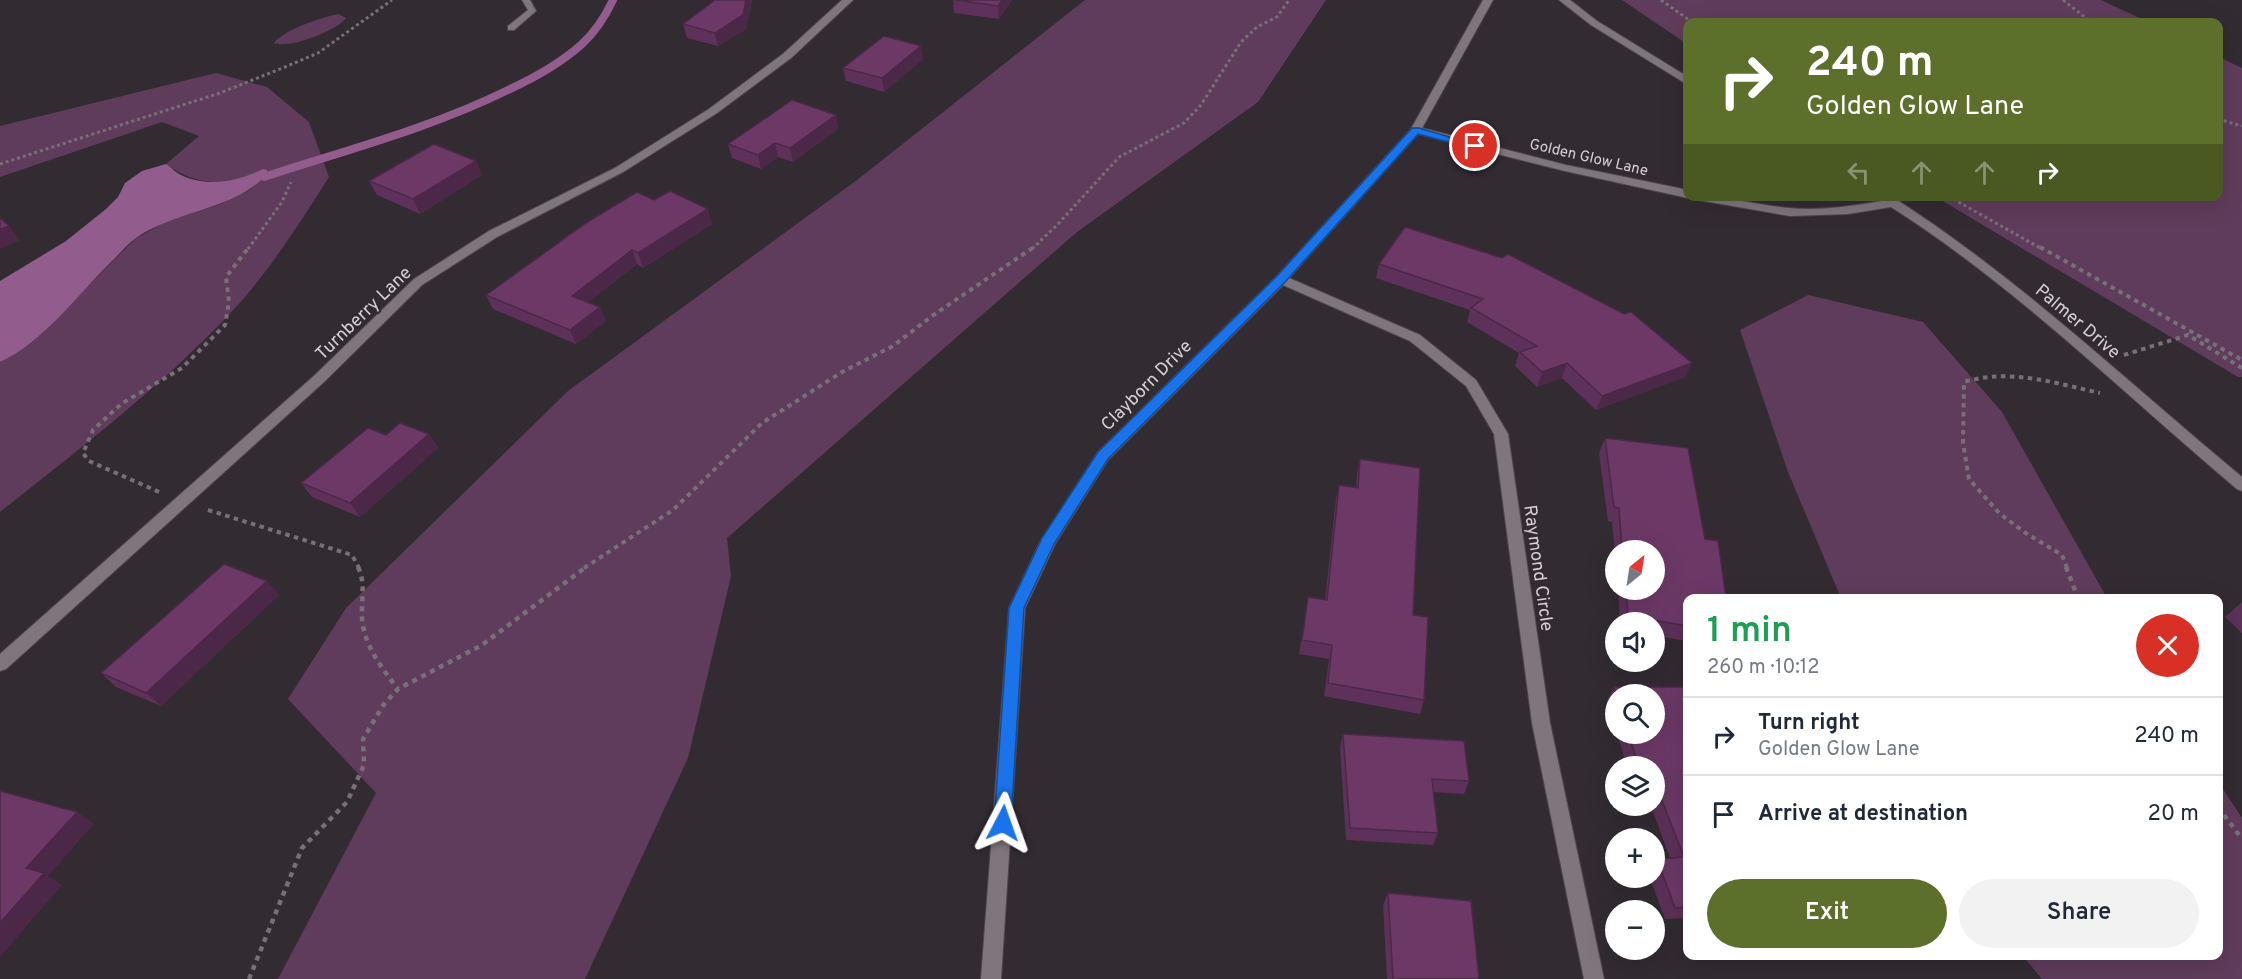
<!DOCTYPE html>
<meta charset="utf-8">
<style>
:root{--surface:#fff;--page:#f2f2f3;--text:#1f2937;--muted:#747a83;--line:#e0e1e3;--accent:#5d702b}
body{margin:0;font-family:Overpass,sans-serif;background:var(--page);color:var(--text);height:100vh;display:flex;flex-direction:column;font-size:22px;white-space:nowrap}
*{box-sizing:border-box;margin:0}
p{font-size:20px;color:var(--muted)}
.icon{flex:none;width:33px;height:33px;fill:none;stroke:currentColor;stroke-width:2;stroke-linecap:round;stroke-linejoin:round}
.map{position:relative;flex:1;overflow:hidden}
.drawer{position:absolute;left:1683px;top:594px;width:540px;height:366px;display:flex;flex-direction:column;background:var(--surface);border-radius:12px;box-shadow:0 6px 24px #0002}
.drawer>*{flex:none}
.hud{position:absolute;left:1683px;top:18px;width:540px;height:183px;border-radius:12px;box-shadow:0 6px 24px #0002;background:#5d702b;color:#fff;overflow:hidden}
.needle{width:39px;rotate:30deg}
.tools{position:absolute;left:1605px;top:540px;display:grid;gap:12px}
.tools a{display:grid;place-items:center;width:60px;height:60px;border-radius:50%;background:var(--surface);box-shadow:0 6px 24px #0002;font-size:30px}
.pin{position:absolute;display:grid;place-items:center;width:51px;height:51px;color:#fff;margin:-26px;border:3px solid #fff;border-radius:50%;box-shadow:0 2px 6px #0007}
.me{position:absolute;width:66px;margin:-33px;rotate:4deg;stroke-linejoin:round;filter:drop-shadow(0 0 4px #0008)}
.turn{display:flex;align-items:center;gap:21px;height:126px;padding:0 24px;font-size:27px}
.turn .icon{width:78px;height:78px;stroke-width:2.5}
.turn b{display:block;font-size:42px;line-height:51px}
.lanes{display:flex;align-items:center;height:57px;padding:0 24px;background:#0003;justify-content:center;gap:30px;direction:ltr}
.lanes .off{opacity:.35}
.round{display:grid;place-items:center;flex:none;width:63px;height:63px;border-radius:32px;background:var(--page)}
.headline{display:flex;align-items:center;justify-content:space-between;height:102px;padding:0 24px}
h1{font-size:36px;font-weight:600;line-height:45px;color:#1e9e55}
.action{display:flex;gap:12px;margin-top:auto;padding:12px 24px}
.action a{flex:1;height:69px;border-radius:36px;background:var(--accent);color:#fff;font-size:24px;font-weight:600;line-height:69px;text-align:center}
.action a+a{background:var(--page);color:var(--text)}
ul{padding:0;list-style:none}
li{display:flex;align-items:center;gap:18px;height:78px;padding:0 24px;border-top:2px solid var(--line)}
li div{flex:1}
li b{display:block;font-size:22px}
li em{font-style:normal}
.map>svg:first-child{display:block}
</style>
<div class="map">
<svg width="2242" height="979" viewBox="0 0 2242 979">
<rect width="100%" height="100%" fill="#332b32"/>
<!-- green -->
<path fill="#5f3c5b" d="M1085 0H1326L1258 102 1077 232 727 538 731 576 688 758 585 979H278L376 793 288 699 346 608 568 391 857 180Z
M1622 0H2101L2148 22H1688L1687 44Z
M338 14 346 18C337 31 289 49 274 43 283 30 323 17 338 14Z
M2219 57 2242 68V377H2238L1936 197 2218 196Z
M216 73 267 87 309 122 329 177C301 221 272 267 237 306 166 383 82 447 0 512V362L33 341 135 239 165 222 221 204 251 189 263 169C229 187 197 187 166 164L199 136 162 122 0 177V126Z
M1808 295 1923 322 2002 412 2107 598H1841L1788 472 1740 330Z
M2219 783 2242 818V979H2042L2023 956H2218Z"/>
<!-- water -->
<path fill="#925c8c" d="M166 164C171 167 176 173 181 175 207 188 239 181 263 169L267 170V174C234 211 176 210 136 238 126 245 118 256 109 264 77 296 42 343 0 362V281L66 241 106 209 118 197 125 183 142 171Z"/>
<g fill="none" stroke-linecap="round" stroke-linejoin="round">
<!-- stream -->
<path stroke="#925c8c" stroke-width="8" d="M264 177C346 150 431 128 508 90 534 78 560 64 582 44 595 32 605 17 613 0"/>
<!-- service casing -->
<g stroke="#50484f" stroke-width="2">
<path id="service" d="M522 0H530L536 11 514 30H508V26L528 10Z"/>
</g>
<!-- minor casing -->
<g stroke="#50484f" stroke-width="2">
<path id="minor" d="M842 0H853L791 58 717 113 623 172 497 237 422 285 325 381 6 669 0 671V654L315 375 414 279 489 231 615 168 709 109 783 54Z
M1483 0H1493L1422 128 1566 165 1688 190V196H1692L1688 198 1565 171 1418 134 1289 278 1420 335 1476 380 1508 434 1550 723 1604 979H1584L1532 723 1494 434 1466 386 1410 341 1283 285 1108 460 1055 544 1025 608 1001 979H981L1009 608 1040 542 1098 452 1277 276 1411 129Z
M1559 0H1570L1597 21 1688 77V85L1591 25Z
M1692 196C1727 196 1756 205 1789 208 1820 211 1852 206 1882 201L1876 196H1891C2018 277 2126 381 2242 477V491L2237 489C2123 393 2017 287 1891 207L1848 214 1790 216 1698 200Z"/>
</g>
<!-- path-far2 -->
<path stroke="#787077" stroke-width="3" stroke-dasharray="3 3" stroke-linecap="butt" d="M1661 0 1692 22
M2063 0 2091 22
M2218 119 2242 126
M0 164 220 93 285 67 318 53 392 0
M1948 196 2042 249
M248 249 282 202 291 182
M1032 249 1058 224 1119 157 1184 123 1201 105 1241 42 1257 27 1277 17 1289 0"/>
<!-- path-far1 -->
<path stroke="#787077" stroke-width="4" stroke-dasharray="4.5 4.5" stroke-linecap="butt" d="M2040 247 2242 360
M2124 355 2188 335 2242 368
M159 492 89 461 83 453 93 430 121 404 182 368 225 325 229 302 226 277 249 247
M208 510 352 555 359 568
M584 568 673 510 762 423 842 372 893 346 932 316 1034 247
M2067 568 2062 555 2024 532 1999 513 1969 479 1963 443 1964 382C2009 368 2055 383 2100 393"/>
<!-- path -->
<path stroke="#787077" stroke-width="4.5" stroke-dasharray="5 5" stroke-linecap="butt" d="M358 567C366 583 361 600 362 618 364 646 382 668 398 689
M2066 567 2078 598
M2218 807 2242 839
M249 979 302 848 347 802 364 765 363 739 384 704 398 689 482 645 586 567"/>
<!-- service -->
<use href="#service" fill="#7f757d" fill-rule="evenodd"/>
<!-- minor -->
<use href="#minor" fill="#7f757d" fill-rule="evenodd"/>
</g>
<!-- wall -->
<path fill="#5d3159" d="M715 0H752L746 29 718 46 687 38 683 24Z
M953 0H1012L999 19 954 13Z
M923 59 884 92 846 81 843 68Z
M836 115 838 129 793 162 778 157 761 169 732 158 728 144Z
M482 175 420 214 377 195 369 181Z
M654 200 712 224 643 268 637 264 588 302 606 321 576 344 493 309 486 295Z
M1405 227 1685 377 1596 410 1562 378 1537 387 1515 366 1519 353 1467 322 1470 310 1376 278 1379 264Z
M429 434 438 448 360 517 312 497 301 483 386 435Z
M1605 438 1705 539 1688 598V641L1654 636V622H1620L1618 590H1654V550H1616V564L1612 522 1608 521 1599 453Z
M1360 459 1413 615 1424 700 1420 714 1324 696 1329 659 1299 654 1308 597 1325 600 1336 499 1339 485 1356 488 1357 474Z
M267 581 279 595 161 706 116 687 101 673Z
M2241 603H2242V633L2225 617Z
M1614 687H1688V918L1665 919 1650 878H1654V862L1657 859 1670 858 1651 806H1654V766H1627L1617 734H1654V694H1616V730L1607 700Z
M1343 734 1469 781 1464 794 1433 792 1438 833 1433 845 1346 840 1340 747Z
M1388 893 1479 979H1387L1383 905Z"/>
<!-- shaded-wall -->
<path fill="#4c2848" d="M746 0H752L746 29 718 46 715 33Z
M1002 0H1012L999 19 998 6Z
M921 46 923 59 884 92 882 78Z
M836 115 838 129 793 162 790 148Z
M775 143 778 157 761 169 758 155Z
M476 161 482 175 420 214 413 199Z
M708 209 712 224 643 268 638 253Z
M9 226 20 240 0 249V229Z
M632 250 637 264 578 310 572 296Z
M600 307 606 321 576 344 570 330Z
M1567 363 1562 378 1537 387 1542 372Z
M1692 363 1685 377 1596 410 1602 396Z
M429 434 438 448 360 517 350 503Z
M267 581 279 595 161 706 146 693Z
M77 812 94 824 48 876 62 885 0 957V923L26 868Z"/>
<!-- building -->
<path fill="#6c3967" stroke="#4c2848" stroke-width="1.5" d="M715 0H746L743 15 715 33 683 24Z
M956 0H1002L998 6Z
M884 36 921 46 882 78 843 68Z
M792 100 836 115 790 148 775 143 758 155 728 144Z
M434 144 476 161 413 199 369 181Z
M670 191 708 209 638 253 632 250 572 296 600 307 570 330 486 295 586 223 637 192 654 200Z
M0 218 9 226 0 229Z
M1405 227 1502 258 1508 254 1624 314 1631 312 1692 363 1602 396 1567 363 1542 372 1520 352 1537 346 1471 308 1483 299 1379 264Z
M400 423 429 434 350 503 301 483 368 428 386 435Z
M1605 438 1688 448 1705 539 1718 541 1726 598H1688V626L1628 616 1626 590H1654V550H1622L1619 508 1614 507Z
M1360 459 1420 468 1413 615 1428 617 1424 700 1328 683 1332 645 1302 640 1308 597 1327 600 1339 485 1358 488Z
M224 564 267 581 146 693 101 673Z
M1614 687H1688V907L1675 908 1657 859 1684 857 1654 780V766H1639L1628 734H1654V694H1616Z
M1343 734 1464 741 1469 781 1432 779 1438 833 1350 828Z
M0 791 77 812 26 868 44 873 0 923Z
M1388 893 1471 901 1479 979H1393Z"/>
<!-- route -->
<path fill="#1a73e8" stroke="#114b97" stroke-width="1.5" d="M1412 128H1419L1480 146 1475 149 1418 134 1285 282 1108 459 1054 544 1024 608 1011 823 1009 828 1003 830 997 828 994 823 1009 608 1042 538 1098 452 1276 277Z"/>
<g text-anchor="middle" stroke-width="4.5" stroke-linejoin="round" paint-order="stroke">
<!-- far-street labels -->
<g font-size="15" fill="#d7d1d6" stroke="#332b32">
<text transform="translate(1589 157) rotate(13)" y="5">Golden Glow Lane</text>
</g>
<!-- street labels -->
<g font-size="18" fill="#d7d1d6" stroke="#332b32">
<text transform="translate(363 313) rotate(-44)" y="6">Turnberry Lane</text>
<text transform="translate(2078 321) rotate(40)" y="6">Palmer Drive</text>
<text transform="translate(1146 385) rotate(-45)" y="6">Clayborn Drive</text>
<text transform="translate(1539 568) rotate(82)" y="6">Raymond Circle</text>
</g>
</g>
</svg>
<div class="tools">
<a><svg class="needle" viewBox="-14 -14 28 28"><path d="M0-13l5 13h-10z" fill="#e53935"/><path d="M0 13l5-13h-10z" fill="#747a83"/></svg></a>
<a><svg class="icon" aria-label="sound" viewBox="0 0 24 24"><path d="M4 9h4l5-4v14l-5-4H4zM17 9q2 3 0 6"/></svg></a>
<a><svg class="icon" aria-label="search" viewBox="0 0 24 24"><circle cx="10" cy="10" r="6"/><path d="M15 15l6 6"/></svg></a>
<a><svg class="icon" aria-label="layers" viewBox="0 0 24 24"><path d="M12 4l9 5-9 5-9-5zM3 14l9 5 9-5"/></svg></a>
<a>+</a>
<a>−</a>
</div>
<div class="pin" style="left:1475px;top:146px;background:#d93025"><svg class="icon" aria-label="arrive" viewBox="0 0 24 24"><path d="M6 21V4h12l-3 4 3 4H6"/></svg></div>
<svg class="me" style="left:1003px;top:823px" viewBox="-20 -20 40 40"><path d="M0-17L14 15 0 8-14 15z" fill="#1a73e8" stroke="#fff" stroke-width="4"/></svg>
<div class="hud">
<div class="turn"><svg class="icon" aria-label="right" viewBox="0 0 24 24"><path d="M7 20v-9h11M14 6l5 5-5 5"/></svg><div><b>240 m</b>Golden Glow Lane</div></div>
<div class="lanes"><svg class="icon off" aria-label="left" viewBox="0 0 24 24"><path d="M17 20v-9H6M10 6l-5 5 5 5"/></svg><svg class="icon off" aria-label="ahead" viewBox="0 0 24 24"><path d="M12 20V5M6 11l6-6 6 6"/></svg><svg class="icon off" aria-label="ahead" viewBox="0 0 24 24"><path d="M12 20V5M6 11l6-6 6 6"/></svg><svg class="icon" aria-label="right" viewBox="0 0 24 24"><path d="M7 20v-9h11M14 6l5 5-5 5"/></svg></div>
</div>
<section class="drawer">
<div class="headline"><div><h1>1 min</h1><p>260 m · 10:12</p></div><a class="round" style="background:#d93025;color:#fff"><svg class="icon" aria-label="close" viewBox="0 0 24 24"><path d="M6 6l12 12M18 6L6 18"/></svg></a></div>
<ul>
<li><svg class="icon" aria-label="right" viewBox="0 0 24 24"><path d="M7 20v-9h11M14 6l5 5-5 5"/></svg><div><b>Turn right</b><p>Golden Glow Lane</p></div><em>240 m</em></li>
<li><svg class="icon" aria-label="arrive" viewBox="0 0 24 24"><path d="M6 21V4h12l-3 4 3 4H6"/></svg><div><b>Arrive at destination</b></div><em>20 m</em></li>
</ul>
<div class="action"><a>Exit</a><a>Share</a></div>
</section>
</div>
